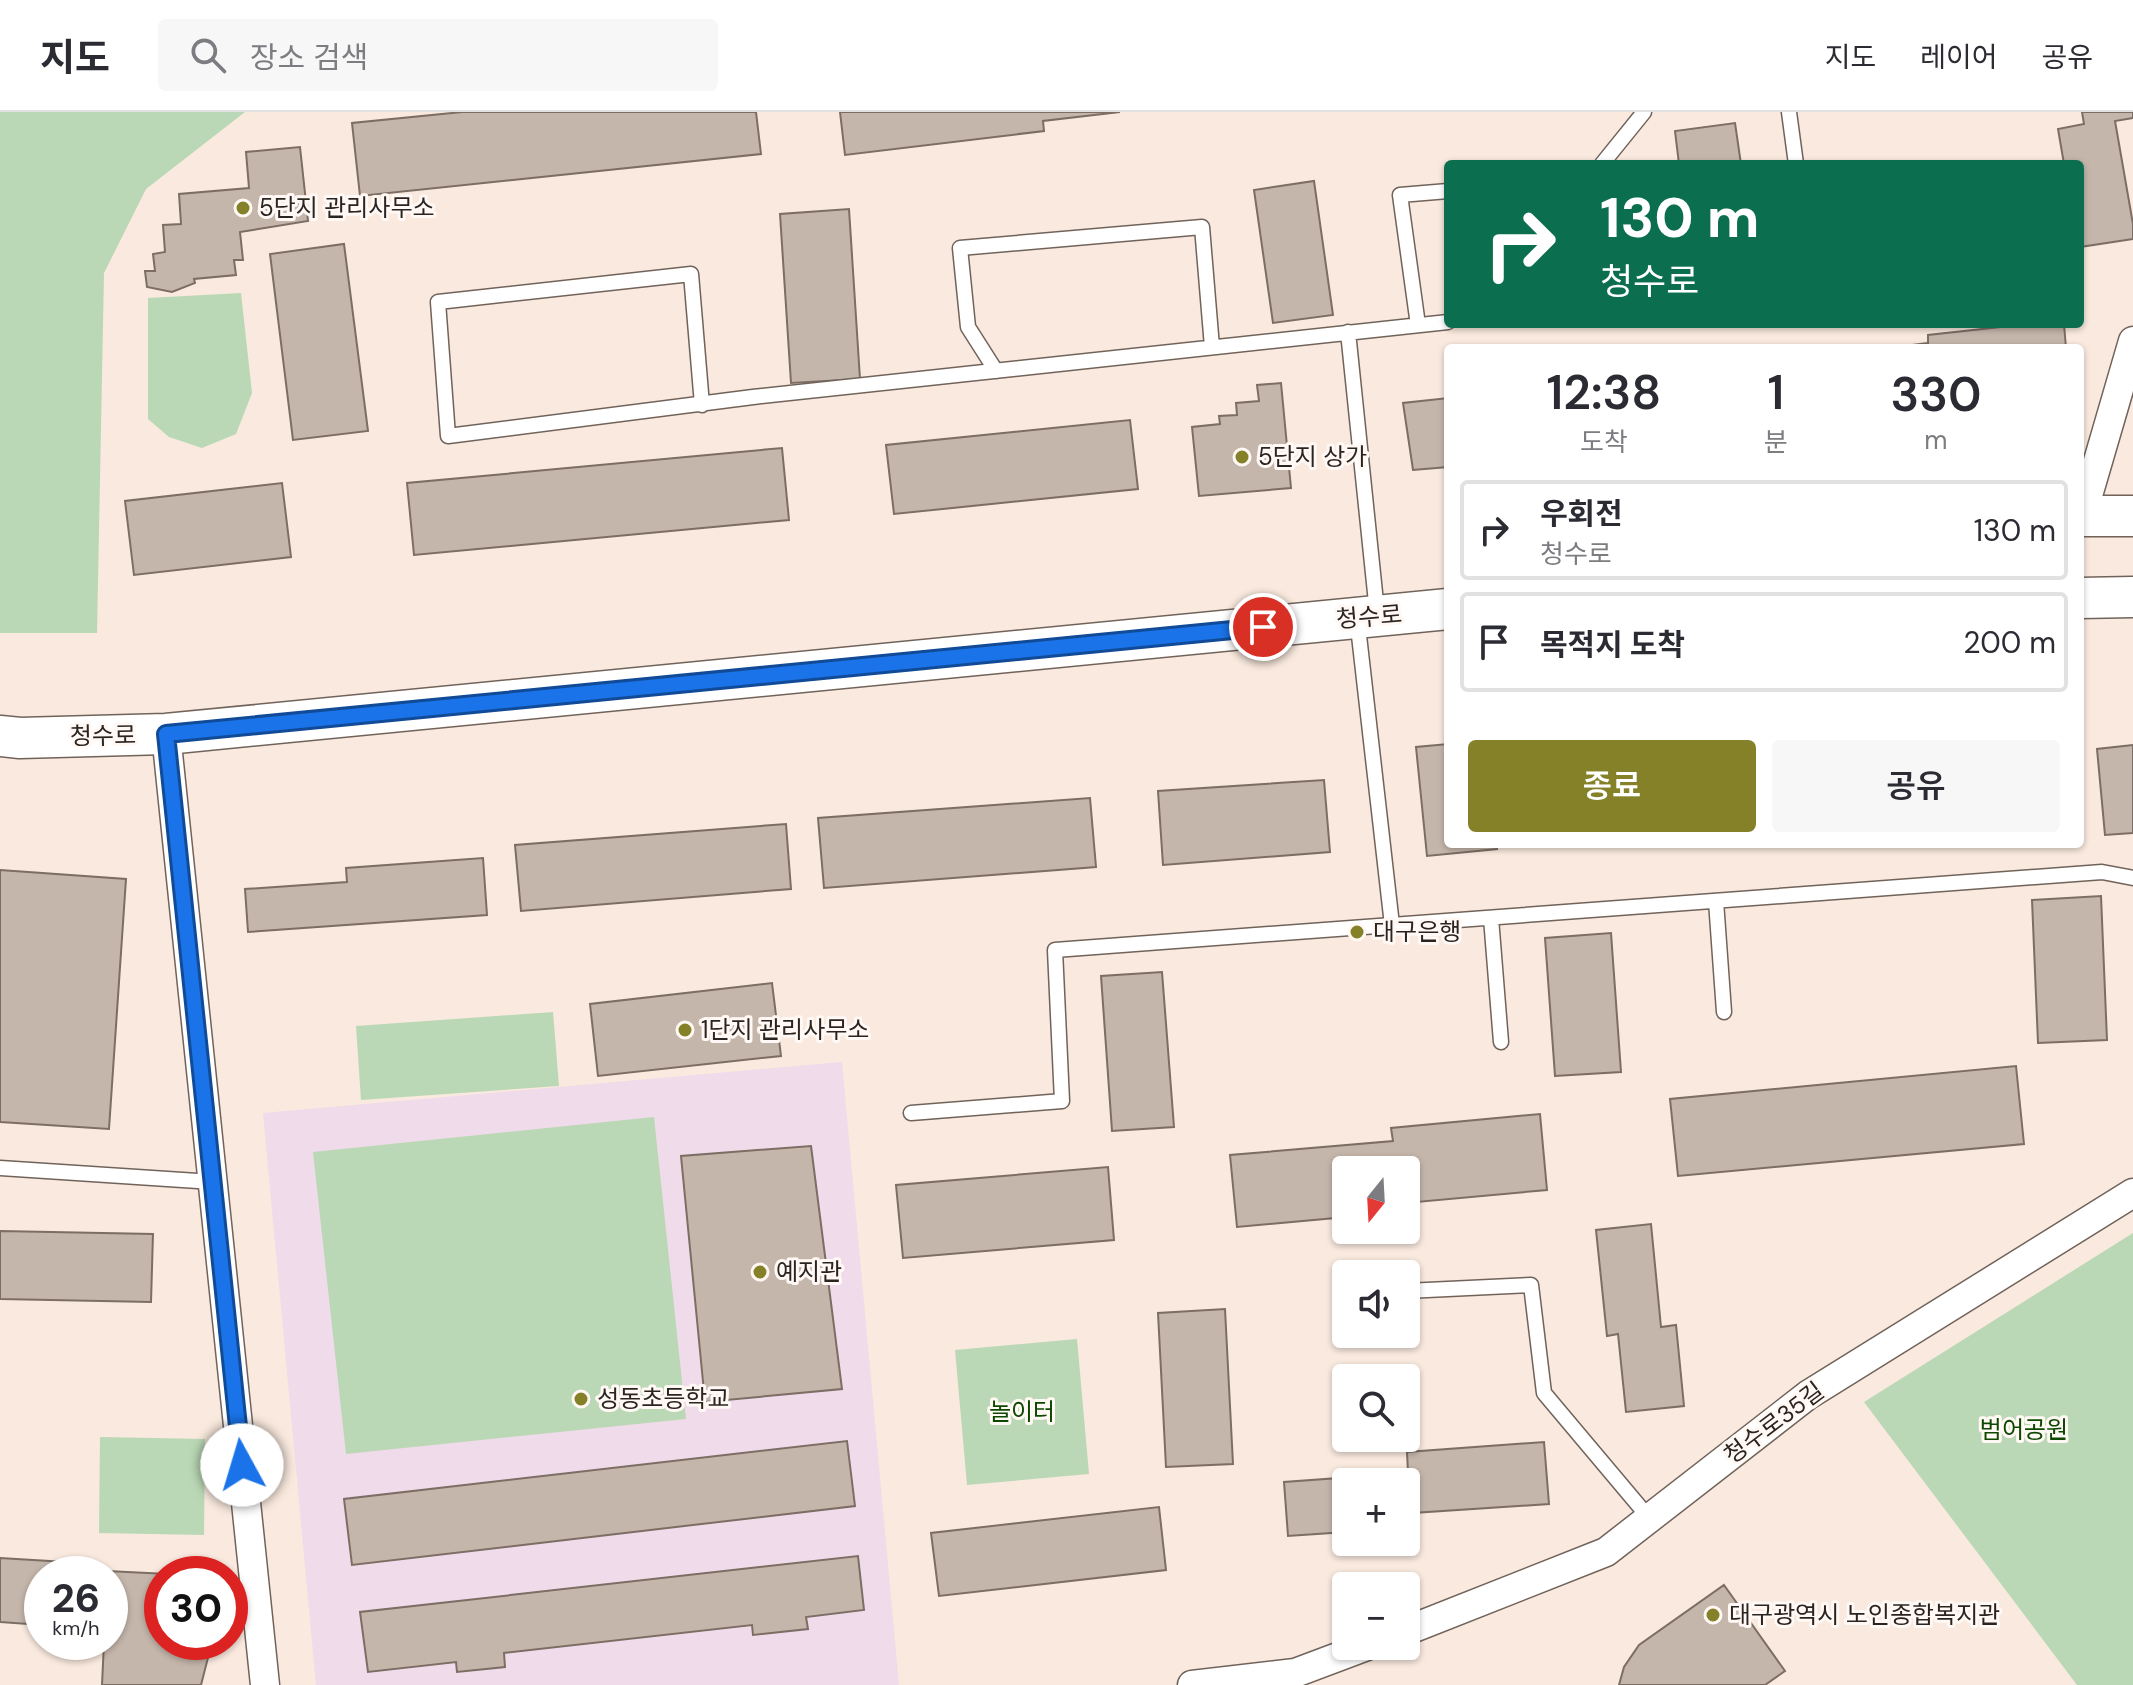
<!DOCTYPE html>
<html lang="ko">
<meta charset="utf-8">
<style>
:root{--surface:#fff;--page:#f7f7f7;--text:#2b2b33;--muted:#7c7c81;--line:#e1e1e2;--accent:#858129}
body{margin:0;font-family:"DM Sans","Noto Sans KR",sans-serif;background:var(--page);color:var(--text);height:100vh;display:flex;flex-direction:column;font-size:30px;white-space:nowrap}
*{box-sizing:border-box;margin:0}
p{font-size:26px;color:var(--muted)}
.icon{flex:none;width:44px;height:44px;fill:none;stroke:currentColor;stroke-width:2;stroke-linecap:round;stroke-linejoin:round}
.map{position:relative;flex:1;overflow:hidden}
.sheet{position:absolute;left:1444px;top:232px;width:640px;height:504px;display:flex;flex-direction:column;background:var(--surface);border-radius:8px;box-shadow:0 2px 6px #0004}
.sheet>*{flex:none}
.top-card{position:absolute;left:1444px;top:48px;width:640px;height:168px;border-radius:8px;box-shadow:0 2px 6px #0004;background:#0b6e4f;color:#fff;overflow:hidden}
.needle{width:52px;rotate:198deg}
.buttons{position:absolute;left:1332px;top:1044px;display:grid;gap:16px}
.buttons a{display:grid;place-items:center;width:88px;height:88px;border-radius:8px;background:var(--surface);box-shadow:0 2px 6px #0004;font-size:40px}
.speed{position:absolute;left:24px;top:1444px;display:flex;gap:16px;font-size:40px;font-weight:700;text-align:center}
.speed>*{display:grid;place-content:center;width:104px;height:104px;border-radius:50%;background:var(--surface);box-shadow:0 2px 6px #0004;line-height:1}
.speed small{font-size:20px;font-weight:400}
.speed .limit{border:12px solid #d22;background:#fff;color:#111}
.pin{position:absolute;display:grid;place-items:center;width:68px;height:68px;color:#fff;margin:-34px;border:4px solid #fff;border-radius:50%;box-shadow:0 2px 8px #0007}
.me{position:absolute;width:88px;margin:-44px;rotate:354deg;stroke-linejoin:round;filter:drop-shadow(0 0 6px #0008)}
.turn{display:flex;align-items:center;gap:28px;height:168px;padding:0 24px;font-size:36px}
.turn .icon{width:104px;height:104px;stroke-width:2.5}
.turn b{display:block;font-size:56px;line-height:68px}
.eta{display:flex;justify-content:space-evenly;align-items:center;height:136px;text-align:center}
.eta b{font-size:48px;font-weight:600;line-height:56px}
.action{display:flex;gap:16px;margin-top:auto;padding:16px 24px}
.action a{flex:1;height:92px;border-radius:8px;background:var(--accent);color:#fff;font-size:32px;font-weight:600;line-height:92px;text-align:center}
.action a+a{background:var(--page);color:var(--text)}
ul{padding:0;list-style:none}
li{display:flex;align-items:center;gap:24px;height:100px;margin:0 16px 12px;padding:0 8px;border:4px solid var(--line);border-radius:8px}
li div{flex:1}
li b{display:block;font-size:30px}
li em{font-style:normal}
header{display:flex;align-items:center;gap:48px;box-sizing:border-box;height:112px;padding:0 40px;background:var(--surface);border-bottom:2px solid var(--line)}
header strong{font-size:38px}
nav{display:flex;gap:44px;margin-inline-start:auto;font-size:28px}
.search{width:560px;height:72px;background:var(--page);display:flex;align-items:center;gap:20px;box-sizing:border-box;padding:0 28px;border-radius:8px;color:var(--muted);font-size:30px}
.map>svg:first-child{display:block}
</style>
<header>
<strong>지도</strong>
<div class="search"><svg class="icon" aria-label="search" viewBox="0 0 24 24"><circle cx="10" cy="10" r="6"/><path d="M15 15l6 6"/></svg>장소 검색</div>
<nav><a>지도</a><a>레이어</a><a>공유</a></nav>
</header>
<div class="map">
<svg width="2133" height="1573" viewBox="0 0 2133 1573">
<rect width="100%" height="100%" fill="#f9e9de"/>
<!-- education -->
<path fill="#f0dbea" d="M842 950 899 1573H316L263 1001Z"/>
<!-- green -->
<path fill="#bad8b5" d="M0 0H245L146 77 104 161 97 521H0Z
M241 181 252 281 236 322 202 336 169 325 148 307V186Z
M553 900 559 974 361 988 356 914Z
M654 1005 686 1307 346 1342 313 1040Z
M2133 1121V1573H2077L1864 1290Z
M1077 1227 1089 1362 967 1373 955 1238Z
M100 1325 205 1327 204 1423 99 1421Z"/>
<!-- building -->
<path fill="#c5b6ab" stroke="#7c6e64" stroke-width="2" d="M462 0H756L761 42 360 84 352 11Z
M840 0H1120L1043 9 1044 19 845 43Z
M2082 0H2133V6L2115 9 2133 112V127L2080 135V52H2064L2058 17 2084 12Z
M1735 11 1741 52H1679L1675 19Z
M300 35 308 109 240 120 243 148H234L236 163 194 167 195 171 172 180 147 175 145 159H155L153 142 165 140 163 113 181 112 179 82 249 76 246 40Z
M1314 69 1333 203 1273 211 1254 78Z
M849 97 860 267 791 271 780 102Z
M344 132 368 319 293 328 270 142Z
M2028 212H2064L2066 236H1888L1928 231V223Z
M1281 271 1291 376 1199 384 1192 315 1220 312 1219 304 1237 303 1236 291 1259 289 1257 273Z
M1448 286V355L1413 358 1403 291Z
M1130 308 1138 377 894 402 886 333Z
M782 336 789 408 414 443 407 371Z
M282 371 291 445 134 463 125 389Z
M1448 632V732H1496L1497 737 1427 744 1416 635Z
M2133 633V721L2105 723 2097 637Z
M1324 668 1330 740 1163 753 1158 679Z
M1090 686 1096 755 824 776 818 706Z
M786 712 791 777 521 799 515 733Z
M483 746 487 803 248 820 245 777 347 770 346 756Z
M0 758 126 767 109 1017 0 1010Z
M2101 784 2107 928 2038 931 2032 788Z
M1611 821 1621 960 1555 964 1545 826Z
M1162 860 1174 1015 1112 1019 1101 864Z
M772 871 781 944 598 964 590 892Z
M2016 954 2024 1032 1678 1064 1670 987Z
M1540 1002 1547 1078 1406 1091V1058H1346V1105L1237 1115 1230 1043 1393 1029 1391 1016Z
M811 1034 842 1277 705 1290 681 1044Z
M1108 1055 1114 1128 903 1146 896 1073Z
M1651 1112 1661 1215 1676 1213 1684 1294 1626 1300 1618 1222 1607 1224 1596 1118Z
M0 1119 153 1122 151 1190 0 1187Z
M1225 1197 1233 1352 1166 1355 1158 1201Z
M847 1329 855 1394 352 1453 344 1387Z
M1544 1330 1549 1392 1413 1401 1414 1416H1406V1370H1346V1420L1288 1424 1284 1370 1408 1361 1407 1340Z
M1159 1395 1166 1458 939 1484 931 1421Z
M858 1444 864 1498 806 1505 808 1517 753 1523 752 1513 504 1541 505 1555 457 1560 456 1550 368 1560 360 1500Z
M0 1446 82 1451V1462H42V1513L0 1510Z
M107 1459 168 1462H162V1530H212L201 1573H102L104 1530H110V1462H107Z
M1724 1473 1785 1559 1765 1573H1619L1624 1555 1639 1533Z"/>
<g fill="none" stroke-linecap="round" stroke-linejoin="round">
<!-- service casing -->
<g stroke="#71635a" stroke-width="17">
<path id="service" d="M1789 0 1796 52
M1602 52 1644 0
M1418 213 1400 83 1448 79
M1348 220 1377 500
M996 259 968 215 960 136 1202 115 1212 235
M702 293 691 162 438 190 448 324 753 285 1448 210
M1357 506 1392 813
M1716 789 1724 900
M1491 806 1501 930
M911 1001 1062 989 1055 838 2102 760 2133 766
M0 1056 213 1070
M1406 1179 1531 1173 1544 1281 1650 1407"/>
</g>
<!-- minor casing -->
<g stroke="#71635a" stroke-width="31">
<path id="minor" d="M2082 404 2133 229
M166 622 265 1573
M1406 1519 1606 1440 1808 1283 2133 1081
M1192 1573 1295 1561 1367 1534"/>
</g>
<!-- secondary casing -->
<g stroke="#71635a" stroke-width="43">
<path id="secondary" d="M2080 404H2133
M2080 486 2133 485
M0 624 20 626 166 622 1448 497"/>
</g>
<!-- service -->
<use href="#service" stroke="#fff" stroke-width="14"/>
<!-- minor -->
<use href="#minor" stroke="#fff" stroke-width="28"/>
<!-- secondary -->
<use href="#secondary" stroke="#fff" stroke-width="40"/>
</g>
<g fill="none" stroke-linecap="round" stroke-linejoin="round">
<!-- route casing -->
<g stroke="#114b97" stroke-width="20">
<path id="route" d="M242 1353 166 622 1263 515"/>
</g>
<!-- route -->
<use href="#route" stroke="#1a73e8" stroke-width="14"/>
</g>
<!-- markers -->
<g fill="#858129" stroke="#fff8f4" stroke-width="3">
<circle cx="243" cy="96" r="8"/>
<circle cx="1242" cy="345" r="8"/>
<circle cx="1357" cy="820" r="8"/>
<circle cx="685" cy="918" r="8"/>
<circle cx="760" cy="1160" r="8"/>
<circle cx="581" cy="1287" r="8"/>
<circle cx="1713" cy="1503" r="8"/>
</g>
<g text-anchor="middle" stroke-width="6" stroke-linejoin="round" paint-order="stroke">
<!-- poi labels -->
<g font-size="24" fill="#2a2420" stroke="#fff8f4" text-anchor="start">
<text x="259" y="104">5단지 관리사무소</text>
<text x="1258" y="353">5단지 상가</text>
<text x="1373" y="828">대구은행</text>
<text x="701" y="926">1단지 관리사무소</text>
<text x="776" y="1168">예지관</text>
<text x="597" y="1295">성동초등학교</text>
<text x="1729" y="1511">대구광역시 노인종합복지관</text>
</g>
<!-- street labels -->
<g font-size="24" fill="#2a2420" stroke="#fff8f4">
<text transform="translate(1369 505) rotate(-5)" y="8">청수로</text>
<text transform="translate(103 624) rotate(-1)" y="8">청수로</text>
<text transform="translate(1774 1311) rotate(-37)" y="8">청수로35길</text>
</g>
<!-- park labels -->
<g font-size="24" fill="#0c4800" stroke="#fff8f4">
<text x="1022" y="1308">놀이터</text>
<text x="2024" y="1326">범어공원</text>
</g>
</g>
</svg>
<div class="buttons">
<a><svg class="needle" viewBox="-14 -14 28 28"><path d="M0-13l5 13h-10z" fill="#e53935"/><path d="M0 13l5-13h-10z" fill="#7c7c81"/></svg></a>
<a><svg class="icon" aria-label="sound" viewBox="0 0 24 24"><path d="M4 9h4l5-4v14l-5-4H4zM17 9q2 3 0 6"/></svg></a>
<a><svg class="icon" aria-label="search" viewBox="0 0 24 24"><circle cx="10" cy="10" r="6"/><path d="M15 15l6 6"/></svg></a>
<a>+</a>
<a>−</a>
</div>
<div class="speed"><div>26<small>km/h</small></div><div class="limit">30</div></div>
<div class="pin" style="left:1263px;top:515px;background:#d93025"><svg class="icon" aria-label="arrive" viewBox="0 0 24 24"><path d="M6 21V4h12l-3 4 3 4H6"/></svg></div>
<svg class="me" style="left:242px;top:1353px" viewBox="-20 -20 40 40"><circle r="19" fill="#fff"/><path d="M0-13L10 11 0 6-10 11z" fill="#1a73e8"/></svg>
<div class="top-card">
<div class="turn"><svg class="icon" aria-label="right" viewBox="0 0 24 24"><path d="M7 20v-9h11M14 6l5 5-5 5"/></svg><div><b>130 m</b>청수로</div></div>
</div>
<section class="sheet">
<div class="eta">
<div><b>12:38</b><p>도착</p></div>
<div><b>1</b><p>분</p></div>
<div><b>330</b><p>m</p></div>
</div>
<ul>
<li><svg class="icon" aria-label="right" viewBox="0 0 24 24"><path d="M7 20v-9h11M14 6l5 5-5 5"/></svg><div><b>우회전</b><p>청수로</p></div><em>130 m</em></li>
<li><svg class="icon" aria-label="arrive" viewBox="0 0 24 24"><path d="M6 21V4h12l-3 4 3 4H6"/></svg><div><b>목적지 도착</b></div><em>200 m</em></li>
</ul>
<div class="action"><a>종료</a><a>공유</a></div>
</section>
</div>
